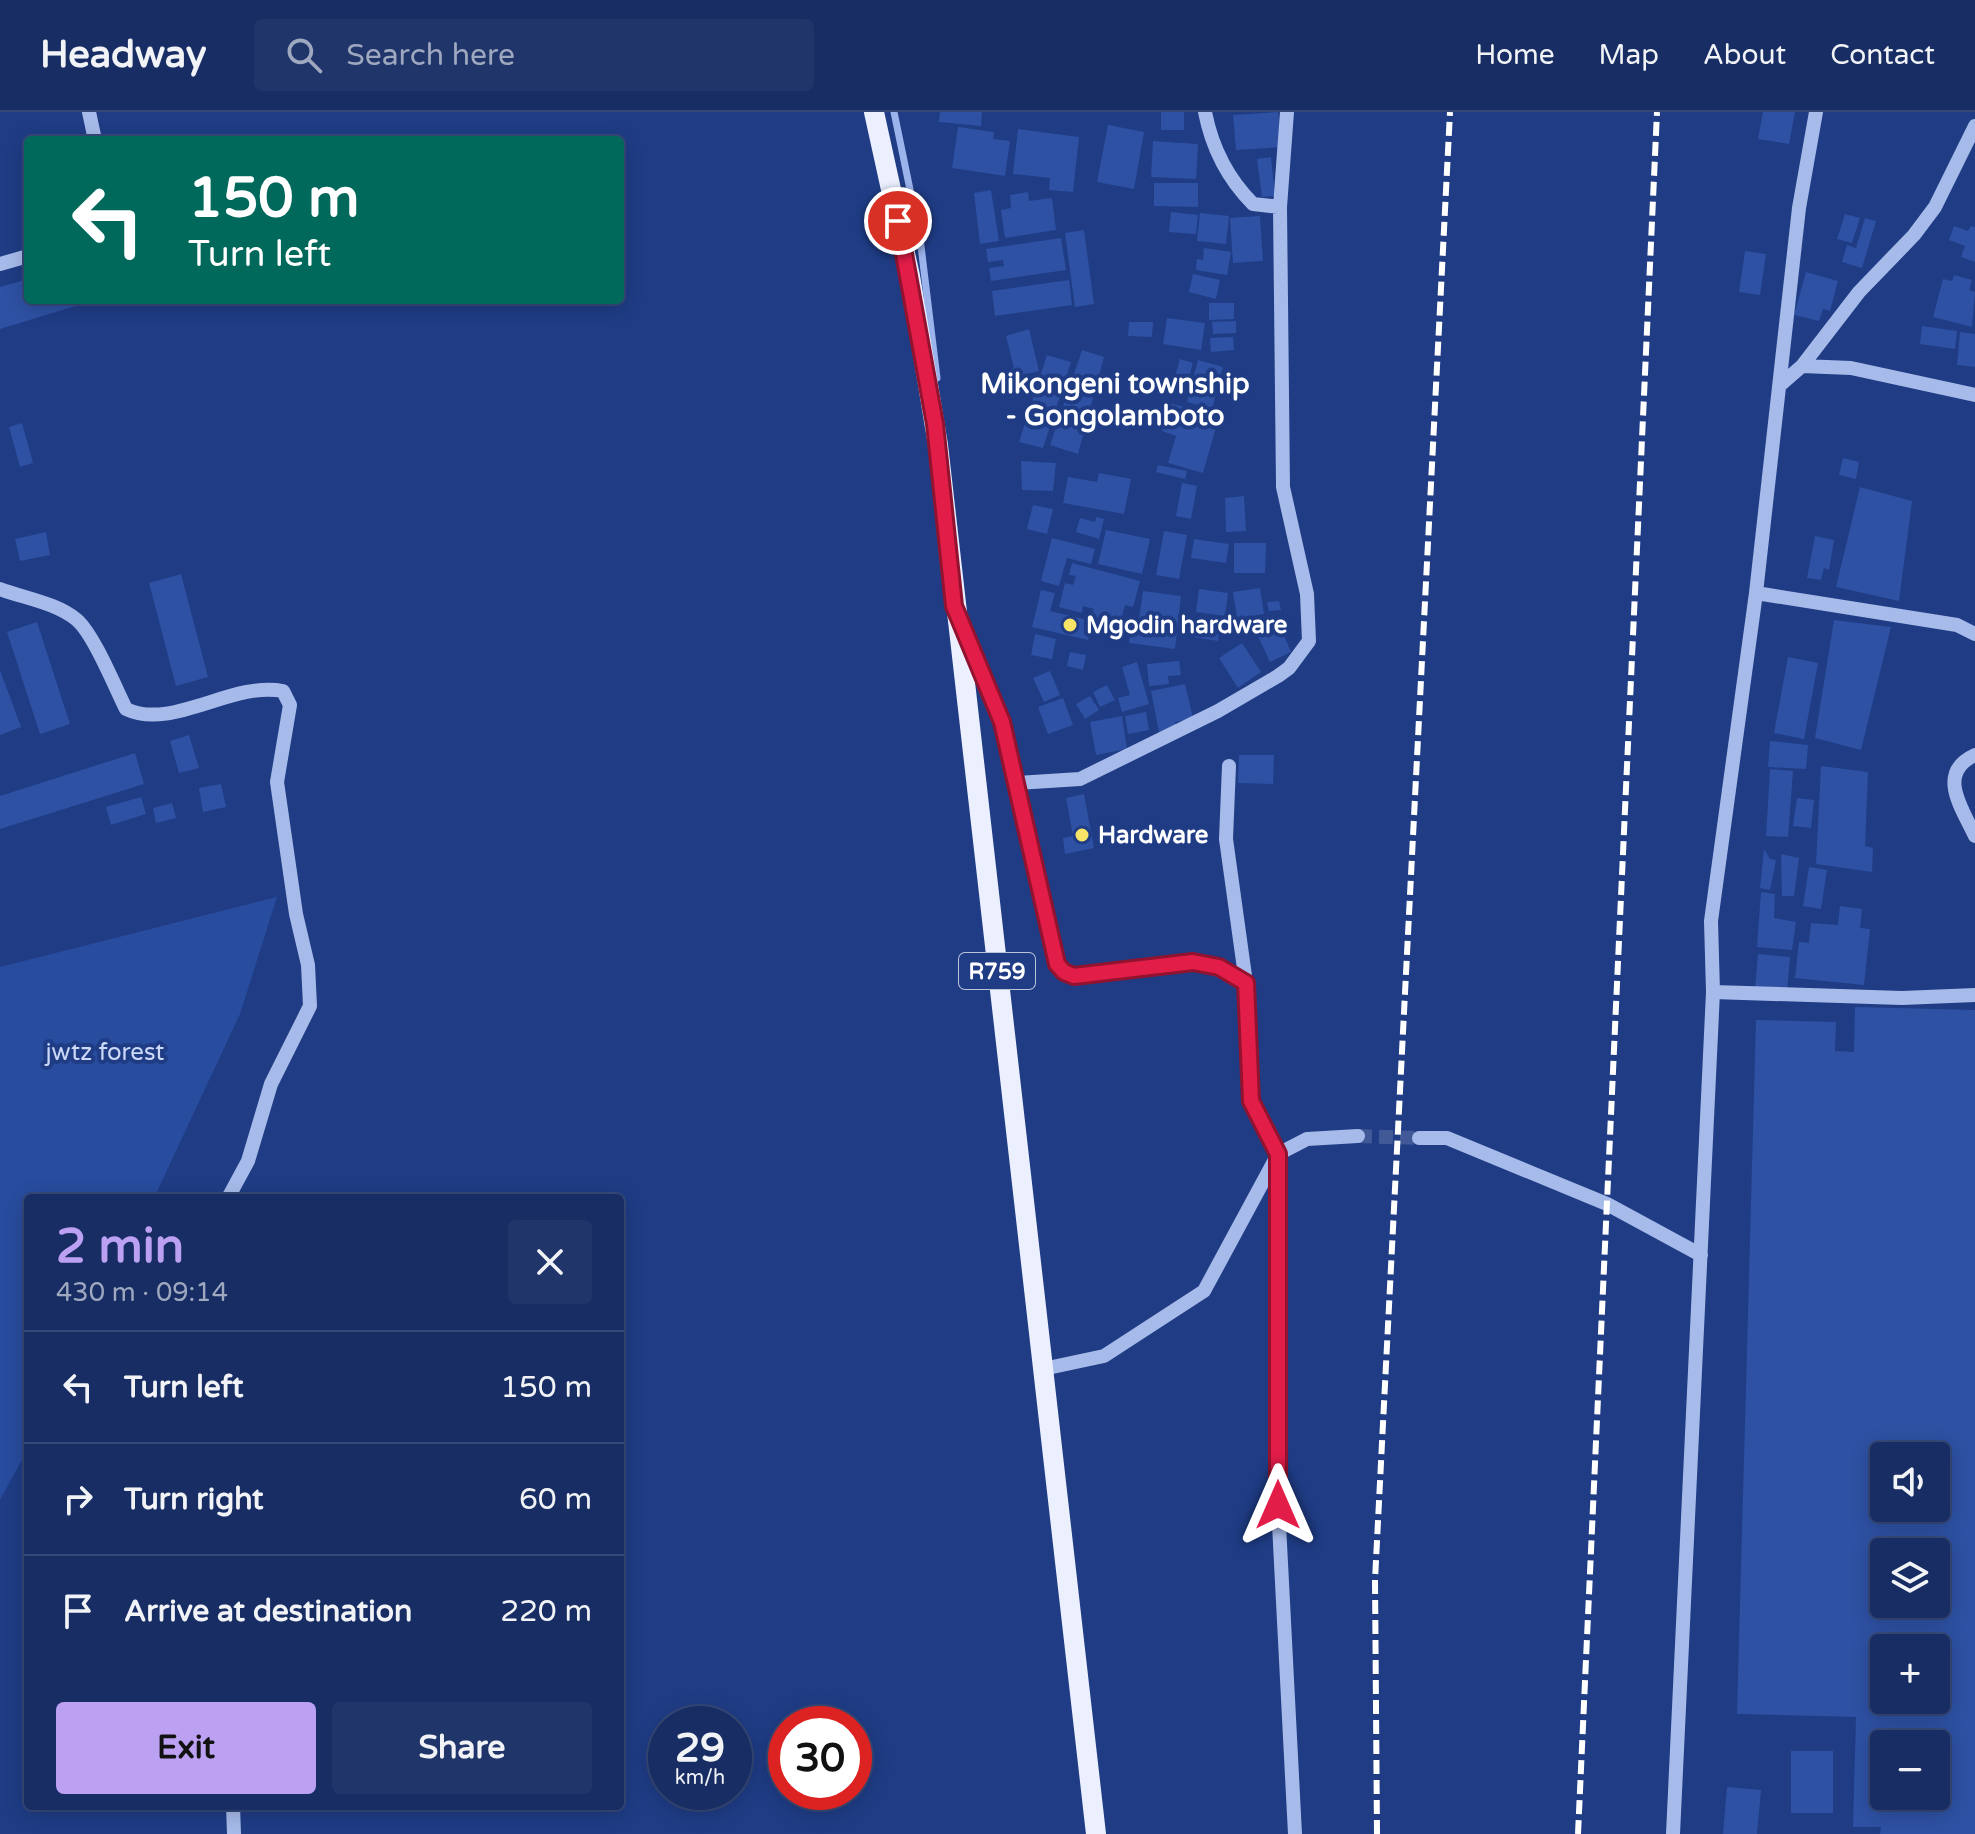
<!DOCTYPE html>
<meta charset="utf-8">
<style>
:root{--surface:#172d64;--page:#20356a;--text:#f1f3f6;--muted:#9ea8bf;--line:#364978;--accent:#bca0f2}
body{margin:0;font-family:"Varela Round",sans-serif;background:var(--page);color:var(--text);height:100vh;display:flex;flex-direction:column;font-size:30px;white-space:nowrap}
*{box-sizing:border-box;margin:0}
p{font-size:26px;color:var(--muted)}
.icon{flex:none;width:44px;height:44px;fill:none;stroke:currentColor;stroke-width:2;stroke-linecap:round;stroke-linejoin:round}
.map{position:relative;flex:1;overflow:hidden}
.details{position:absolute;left:24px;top:1082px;width:600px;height:616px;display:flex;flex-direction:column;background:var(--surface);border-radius:8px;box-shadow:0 4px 20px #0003,0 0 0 2px var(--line)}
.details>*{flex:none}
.banner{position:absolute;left:24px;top:24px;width:600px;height:168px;border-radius:8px;box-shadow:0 4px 20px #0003,0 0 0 2px var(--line);background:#00695c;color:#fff;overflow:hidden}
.tools{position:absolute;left:1870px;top:1330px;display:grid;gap:16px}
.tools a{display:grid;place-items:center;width:80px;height:80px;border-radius:8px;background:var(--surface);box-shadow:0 4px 20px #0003,0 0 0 2px var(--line);font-size:40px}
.speed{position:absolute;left:648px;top:1594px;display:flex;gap:16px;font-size:40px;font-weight:700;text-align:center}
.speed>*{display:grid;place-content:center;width:104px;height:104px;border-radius:50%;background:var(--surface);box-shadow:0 4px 20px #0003,0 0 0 2px var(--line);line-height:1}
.speed small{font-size:20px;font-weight:400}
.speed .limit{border:12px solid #d22;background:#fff;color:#111}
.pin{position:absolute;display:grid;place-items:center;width:68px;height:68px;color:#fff;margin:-34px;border:4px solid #fff;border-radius:50%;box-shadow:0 2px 8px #0007}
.me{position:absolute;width:88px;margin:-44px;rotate:0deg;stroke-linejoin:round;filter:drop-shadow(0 0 6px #0008)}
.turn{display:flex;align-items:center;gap:28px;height:168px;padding:0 32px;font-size:36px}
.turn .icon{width:104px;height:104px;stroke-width:2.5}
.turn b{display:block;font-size:56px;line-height:68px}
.round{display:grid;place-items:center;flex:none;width:84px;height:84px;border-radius:8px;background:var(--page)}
.summary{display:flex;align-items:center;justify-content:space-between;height:136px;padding:0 32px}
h1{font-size:48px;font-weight:800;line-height:60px;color:var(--accent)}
.cta{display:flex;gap:16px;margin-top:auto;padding:16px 32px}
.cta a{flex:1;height:92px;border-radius:8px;background:var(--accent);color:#111;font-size:32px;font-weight:800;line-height:92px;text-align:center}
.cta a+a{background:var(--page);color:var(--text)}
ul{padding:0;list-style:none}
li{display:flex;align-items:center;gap:24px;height:112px;padding:0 32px;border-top:2px solid var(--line)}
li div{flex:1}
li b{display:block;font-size:30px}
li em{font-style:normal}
header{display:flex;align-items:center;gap:48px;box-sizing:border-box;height:112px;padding:0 40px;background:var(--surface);border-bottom:2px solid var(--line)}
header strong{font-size:38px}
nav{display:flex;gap:44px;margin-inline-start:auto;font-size:28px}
.search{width:560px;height:72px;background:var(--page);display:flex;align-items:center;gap:20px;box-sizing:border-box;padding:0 28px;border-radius:8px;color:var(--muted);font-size:30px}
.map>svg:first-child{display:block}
</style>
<header>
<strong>Headway</strong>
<div class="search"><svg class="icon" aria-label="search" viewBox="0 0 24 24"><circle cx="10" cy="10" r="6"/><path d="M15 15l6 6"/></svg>Search here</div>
<nav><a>Home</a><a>Map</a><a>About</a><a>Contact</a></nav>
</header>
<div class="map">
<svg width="1975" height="1722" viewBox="0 0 1975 1722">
<rect width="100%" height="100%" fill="#1f3c85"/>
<!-- green -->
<path fill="#284c9e" d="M277 785 240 902 154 1086H28V1337L0 1388V855Z"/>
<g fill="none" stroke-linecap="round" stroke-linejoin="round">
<!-- stream -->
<path stroke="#9bb4eb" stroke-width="7" d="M894 0 920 126 937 266"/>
</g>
<!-- building -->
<path fill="#2e51a3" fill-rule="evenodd" d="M940 0H982L981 14 939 10Z
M1161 0H1184V18H1161Z
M1278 0 1282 35 1236 38 1233 3Z
M1763 0H1795L1789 32 1758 27Z
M1108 13 1144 20 1134 77 1097 70Z
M958 15 994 20 993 27 1010 29 1005 64 952 56Z
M1018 17 1079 25 1073 80 1049 78 1050 66 1013 62Z
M1153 29 1198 32 1196 67 1151 65Z
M1271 45 1275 84 1262 85 1257 47Z
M1154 71H1198V95L1154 94Z
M991 78 999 129 980 132 974 81Z
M1028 80 1029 89 1052 86 1056 118 1005 126 1001 98 1011 96 1010 83Z
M1171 100 1198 103 1196 122 1169 120Z
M1200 101 1229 104 1226 132 1197 129Z
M1845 102 1860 106 1852 131 1837 127Z
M1260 104 1263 149 1233 151 1230 106Z
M1865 106 1876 109 1862 156 1842 150 1847 133 1856 136Z
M1954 114 1968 119 1971 114 1975 115V150L1961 145 1965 134 1949 128Z
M1084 118 1094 192 1075 195 1065 121Z
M1061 126 1066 158 991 169 989 156 1004 154 1003 148 988 150 986 137Z
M1204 136 1231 140 1227 163 1196 158 1197 147 1203 148Z
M1745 139 1766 142 1760 183 1739 180Z
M1806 160 1838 169 1830 199 1823 197 1819 209 1794 203Z
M1193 162 1220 168 1216 187 1189 180Z
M1954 163 1972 168 1969 178 1975 180 1972 215 1933 205 1943 167 1952 169Z
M28 167V188L92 189 0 217V175Z
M1069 168 1072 193 995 204 992 179Z
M1209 191H1234V207L1209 208Z
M1167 206 1205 211 1201 238 1163 232Z
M1236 209V221L1213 222 1212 210Z
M1129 210H1153L1152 225 1128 224Z
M1922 214 1957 219 1955 237 1920 232Z
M1029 217 1039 259 1023 263 1027 281 1010 286 1003 259 1014 256 1006 224Z
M1960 220 1975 222V255L1957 253Z
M1233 225 1234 238 1211 240 1210 226Z
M1082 238 1104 245 1078 342 1050 333Z
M1047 243 1071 250 1043 336 1019 330Z
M1180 247 1193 251 1186 274 1173 271Z
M1198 248 1223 255 1212 297 1187 290Z
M1170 291 1219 305 1203 361 1168 351 1176 324 1162 319Z
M22 311 33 351 20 355 9 315Z
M1843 346 1859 350 1856 367 1839 363Z
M1021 349 1056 351 1053 379 1022 378Z
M1158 353 1187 359 1185 367 1156 360Z
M1099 361 1131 367 1124 402 1063 391 1068 365 1097 370Z
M1182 371 1197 374 1191 407 1176 404Z
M1860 375 1912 389 1899 489 1836 475Z
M1244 384 1246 419 1226 420 1225 386Z
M1033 393 1053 397 1047 422 1027 417Z
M1096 405 1104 407 1099 427 1076 420 1080 406 1095 410Z
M1106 418 1150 427 1142 462 1098 452Z
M1164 419 1187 423 1179 467 1156 463Z
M46 420 50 443 20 449 15 427Z
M1815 424 1834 428 1829 458 1824 456 1821 468 1807 466Z
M1052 426 1095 437 1091 452 1067 446 1059 474 1041 469Z
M1194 427 1229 432 1226 451 1191 446Z
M1234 431H1266L1265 461H1234Z
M1072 451 1140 469 1133 495 1125 493 1120 512 1092 505 1094 497 1083 494 1082 501 1059 495 1065 471 1073 473 1076 464 1069 463Z
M181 462 208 565 176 574 149 471Z
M1260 476 1264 502 1237 506 1233 480Z
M1199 477 1228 481 1225 504 1196 500Z
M1041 478 1055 481 1050 499 1092 509 1088 528 1032 515Z
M1143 479 1181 484 1175 537 1129 531 1131 514H1138Z
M1279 489 1281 498 1269 499 1267 490Z
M1195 507 1220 510 1218 529 1192 525Z
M1834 508 1891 515 1861 638 1815 626Z
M37 510 70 612 40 622 7 520Z
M1280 514 1291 540 1270 550 1258 524Z
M1035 522 1056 527 1052 547 1031 543Z
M1242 531 1261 560 1238 576 1219 546Z
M1070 540 1086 543 1083 558 1067 554Z
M1788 545 1818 551 1804 627 1774 621Z
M1179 549 1181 563 1168 564 1169 572 1149 574 1147 552Z
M1137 550 1149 592 1122 600 1118 586 1130 583 1122 555Z
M0 558 21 615 0 623Z
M1050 559 1060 583 1044 590 1033 566Z
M1185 572 1193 606 1175 610 1176 616 1159 620 1151 579Z
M1107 573 1115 588 1100 595 1093 580Z
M1090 584 1099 598 1085 607 1076 592Z
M1063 586 1073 613 1048 622 1038 595Z
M1146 600 1149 618 1128 622 1125 604Z
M1122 604 1127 637 1096 643 1090 610Z
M189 623 199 656 179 661 170 629Z
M1770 629 1808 633 1806 657 1768 655Z
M135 641 144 672 0 717V684Z
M1239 643H1274L1273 672 1238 671Z
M1821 654 1868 660 1865 734 1873 736 1872 760 1816 752Z
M1770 657 1793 659 1788 725 1766 724Z
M221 672 226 695 203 700 199 676Z
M1084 682 1094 736 1065 742 1063 726 1073 724 1066 686Z
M141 685 146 702 111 713 106 695Z
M1797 686 1814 688 1811 716 1793 714Z
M172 691 176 706 156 711 153 696Z
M1764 737 1770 747 1776 748 1770 778 1760 776Z
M1781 742 1799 746 1794 784H1782Z
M1809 755 1827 758 1821 797 1803 794Z
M1761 780 1775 782 1774 806 1796 810 1792 838 1757 835Z
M1840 794 1862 797 1860 816 1870 817 1864 873 1795 866 1799 830 1809 831 1811 811 1838 813Z
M1758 842 1790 845 1787 879 1755 877Z
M1855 895 1975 898V1722H1880L1881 1715H1853L1856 1605 1737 1602 1756 908 1836 910 1835 939 1854 940ZM1884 1344H1936V1396H1884ZM1884 1440H1936V1492H1884ZM1884 1536H1936V1588H1884ZM1884 1632H1936V1684H1884Z
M1791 1639H1833V1701H1791Z
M1727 1675 1761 1678 1757 1722H1723Z"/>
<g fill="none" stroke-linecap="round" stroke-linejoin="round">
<!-- minor-tunnel -->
<path stroke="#415997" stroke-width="14" stroke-dasharray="14 7" stroke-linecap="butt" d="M1358 1024 1419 1026"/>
<!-- minor -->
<path stroke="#a7bbea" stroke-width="14" d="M89 0 95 28
M1205 0C1212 36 1227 66 1253 92L1280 95
M0 152 28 144
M1802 254 1859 180 1914 123 1935 95 1975 14
M1779 274 1802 254 1851 256 1975 283
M0 477C24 486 57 491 77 508 94 523 115 575 126 597 172 619 232 569 283 579L290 593 277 670 296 802 308 853 310 894 271 972 248 1049 228 1086
M1756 481 1957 513 1975 522
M963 517 1002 610 1057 852 1064 860 1074 864 1193 850 1219 855 1246 871
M1975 643C1936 661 1962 696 1975 724
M1229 654 1226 727 1246 871 1251 989 1278 1042V1393L1295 1722
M1017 671 1080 667 1218 599 1278 564 1289 556 1309 529 1307 482 1283 375 1280 95 1287 0
M1713 880 1902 886 1975 883
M1419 1026H1447L1607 1092 1701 1143
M1043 1257 1104 1244 1204 1179 1278 1042 1307 1027 1358 1024
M233 1694 234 1722
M1673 1722 1713 880 1711 809 1756 481 1799 96 1816 0"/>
<!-- major -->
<path stroke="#ebeffe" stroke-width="20" d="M874 0 910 164 938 333 1096 1722"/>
<!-- rail -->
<path stroke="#fff" stroke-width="6" stroke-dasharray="14 6" stroke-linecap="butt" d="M1377 1722 1375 1468 1450 0
M1578 1722 1657 0"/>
</g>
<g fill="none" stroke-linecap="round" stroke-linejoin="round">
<!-- route casing -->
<g stroke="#92132f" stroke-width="20">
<path id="route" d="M898 109 935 312 954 494 1002 610 1057 852 1064 860 1074 864 1193 850 1219 855 1246 871 1251 989 1278 1042V1393"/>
</g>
<!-- route -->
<use href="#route" stroke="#e11d48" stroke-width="14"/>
</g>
<!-- markers -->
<g fill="#f8e467" stroke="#1f3c85" stroke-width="3">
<circle cx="1070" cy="513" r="8"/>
<circle cx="1082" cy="723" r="8"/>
</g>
<g text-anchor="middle" stroke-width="8" stroke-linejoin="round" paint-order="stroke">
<!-- shield labels -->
<rect fill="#1f3c85" stroke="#bcc4da" stroke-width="2" x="959" y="841" width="76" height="36" rx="6"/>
<g font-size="22" font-weight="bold" fill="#fff">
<text x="997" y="867">R759</text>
</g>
<!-- poi labels -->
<g font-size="24" font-weight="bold" fill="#fff" stroke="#1f3c85" text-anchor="start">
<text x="1086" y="521">Mgodin hardware</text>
<text x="1098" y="731">Hardware</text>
</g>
<!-- park labels -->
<g font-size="24" fill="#ccd9f7" stroke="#1f3c85">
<text x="105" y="948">jwtz forest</text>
</g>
<!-- quarter labels -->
<g font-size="28" font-weight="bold" fill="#fff" stroke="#1f3c85">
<text x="1115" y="281">Mikongeni township<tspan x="1115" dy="32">- Gongolamboto</tspan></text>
</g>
</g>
</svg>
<div class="tools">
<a><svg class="icon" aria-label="sound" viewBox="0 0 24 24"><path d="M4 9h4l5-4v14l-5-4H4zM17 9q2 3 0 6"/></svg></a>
<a><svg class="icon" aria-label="layers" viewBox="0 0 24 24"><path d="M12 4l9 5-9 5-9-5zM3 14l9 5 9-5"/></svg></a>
<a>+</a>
<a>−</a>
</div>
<div class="speed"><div>29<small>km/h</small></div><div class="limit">30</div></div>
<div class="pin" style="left:898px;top:109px;background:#d93025"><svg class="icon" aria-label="arrive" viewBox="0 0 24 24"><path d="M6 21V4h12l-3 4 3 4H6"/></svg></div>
<svg class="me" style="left:1278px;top:1393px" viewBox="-20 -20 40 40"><path d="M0-17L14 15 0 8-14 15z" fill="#e11d48" stroke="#fff" stroke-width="4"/></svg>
<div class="banner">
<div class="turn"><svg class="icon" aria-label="left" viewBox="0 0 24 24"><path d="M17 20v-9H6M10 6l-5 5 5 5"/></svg><div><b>150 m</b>Turn left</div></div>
</div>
<section class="details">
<div class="summary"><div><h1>2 min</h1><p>430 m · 09:14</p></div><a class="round"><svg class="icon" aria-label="close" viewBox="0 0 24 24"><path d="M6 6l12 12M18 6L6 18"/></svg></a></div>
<ul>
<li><svg class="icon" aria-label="left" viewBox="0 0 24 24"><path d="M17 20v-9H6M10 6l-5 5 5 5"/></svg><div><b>Turn left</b></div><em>150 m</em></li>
<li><svg class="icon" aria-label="right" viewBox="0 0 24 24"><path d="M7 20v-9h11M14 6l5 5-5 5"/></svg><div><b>Turn right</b></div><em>60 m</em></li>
<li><svg class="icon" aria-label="arrive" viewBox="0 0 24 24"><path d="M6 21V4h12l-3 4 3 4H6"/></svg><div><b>Arrive at destination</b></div><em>220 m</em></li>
</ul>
<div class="cta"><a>Exit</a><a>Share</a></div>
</section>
</div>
